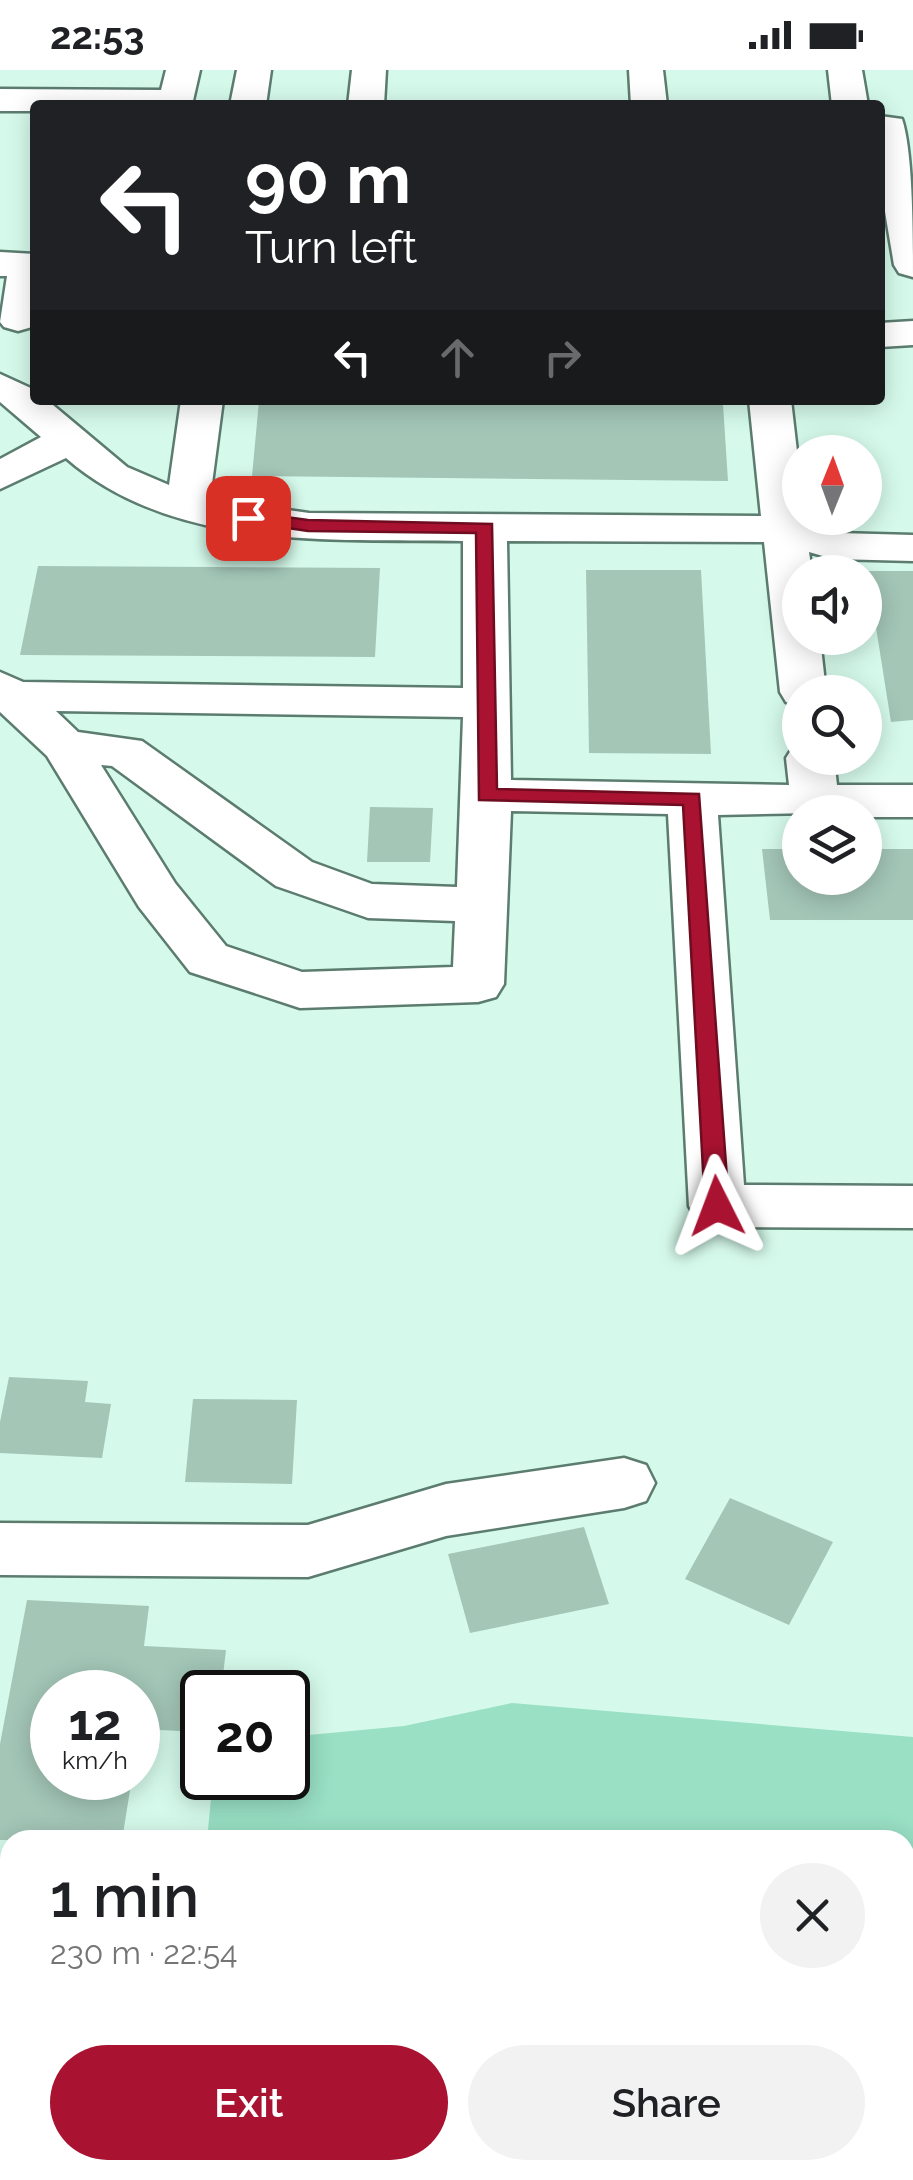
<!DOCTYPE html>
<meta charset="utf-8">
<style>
:root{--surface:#fff;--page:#f2f2f2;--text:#202124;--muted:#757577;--accent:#a91231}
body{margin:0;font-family:Raleway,sans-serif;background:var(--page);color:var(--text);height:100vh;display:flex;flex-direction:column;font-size:38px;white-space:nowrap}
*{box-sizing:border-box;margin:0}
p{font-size:32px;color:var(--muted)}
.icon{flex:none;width:55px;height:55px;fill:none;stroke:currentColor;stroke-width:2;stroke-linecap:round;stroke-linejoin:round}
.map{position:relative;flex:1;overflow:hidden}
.panel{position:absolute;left:0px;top:1760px;width:915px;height:350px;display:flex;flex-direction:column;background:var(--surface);border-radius:30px 30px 0 0;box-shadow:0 5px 25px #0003}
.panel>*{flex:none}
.top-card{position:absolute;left:30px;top:30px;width:855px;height:305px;border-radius:10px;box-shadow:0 5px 25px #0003;background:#202124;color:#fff;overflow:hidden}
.needle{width:65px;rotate:1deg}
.tools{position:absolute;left:782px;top:365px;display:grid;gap:20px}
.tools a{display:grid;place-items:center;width:100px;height:100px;border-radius:50%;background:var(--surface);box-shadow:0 5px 25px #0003;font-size:50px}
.speed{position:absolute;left:30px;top:1600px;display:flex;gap:20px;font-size:50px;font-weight:700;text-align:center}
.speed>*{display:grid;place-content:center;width:130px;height:130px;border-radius:50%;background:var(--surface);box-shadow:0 5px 25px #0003;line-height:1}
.speed small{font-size:25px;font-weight:400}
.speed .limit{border:5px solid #111;border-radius:15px;background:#fff;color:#111}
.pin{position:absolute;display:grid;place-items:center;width:85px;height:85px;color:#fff;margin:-42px;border-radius:20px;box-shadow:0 5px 15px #0006}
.me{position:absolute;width:110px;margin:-55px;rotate:357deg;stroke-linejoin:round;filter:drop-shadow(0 0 8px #0008)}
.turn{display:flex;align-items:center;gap:35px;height:210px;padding:0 50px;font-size:45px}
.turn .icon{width:130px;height:130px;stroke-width:2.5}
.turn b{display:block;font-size:70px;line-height:85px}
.lanes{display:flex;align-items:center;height:95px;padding:0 50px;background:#0003;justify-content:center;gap:50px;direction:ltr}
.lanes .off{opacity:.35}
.round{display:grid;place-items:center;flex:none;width:105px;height:105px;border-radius:52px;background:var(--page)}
.overview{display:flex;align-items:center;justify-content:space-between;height:170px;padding:0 50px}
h1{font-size:60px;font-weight:600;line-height:75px}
.button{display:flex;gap:20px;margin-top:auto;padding:20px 50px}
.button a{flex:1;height:115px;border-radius:60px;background:var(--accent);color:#fff;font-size:40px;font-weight:600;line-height:115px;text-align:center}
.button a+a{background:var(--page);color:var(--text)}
.status{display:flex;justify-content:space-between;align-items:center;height:70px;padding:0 50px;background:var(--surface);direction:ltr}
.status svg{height:28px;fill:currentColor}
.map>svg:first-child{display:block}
</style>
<div class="status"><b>22:53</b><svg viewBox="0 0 49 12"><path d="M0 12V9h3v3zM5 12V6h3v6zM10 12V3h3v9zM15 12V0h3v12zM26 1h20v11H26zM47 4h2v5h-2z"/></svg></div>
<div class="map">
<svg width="913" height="2110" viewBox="0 0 913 2110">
<rect width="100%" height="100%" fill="#d5faeb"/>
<!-- green -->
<path fill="#99e0c5" d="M512 1633 913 1667V2110H172L173 2100H905V1770H207L213 1708H288V1667L404 1656Z"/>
<!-- building -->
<path fill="#a3c6b7" d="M259 331 723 334 728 411 252 406Z
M38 496 380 498 375 587 20 585Z
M586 500H701L711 684 589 683Z
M867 501H913V650L891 652Z
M370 737 433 738 430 792H367Z
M762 779H800V808H865V779H913V850H770Z
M9 1307 88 1311 85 1332 111 1334 102 1388 0 1383V1352Z
M193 1329 297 1330 292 1414 185 1412Z
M730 1428 833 1472 789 1555 685 1509Z
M584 1457 609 1534 470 1563 448 1484Z
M27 1530 149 1536 144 1576 226 1580 221 1622H202V1662L138 1659V1622H52V1708H132L122 1770H0V1674Z"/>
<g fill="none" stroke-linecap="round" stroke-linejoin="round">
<!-- minor casing -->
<g stroke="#5b7c6f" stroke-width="5">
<path id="minor" d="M166 0H200L192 35H35V41H0V19L161 20Z
M237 0H271L266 35H230Z
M352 0H386L384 35H348Z
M629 0H663L667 35H631Z
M828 0H862L868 35H832Z
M880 46 902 49C913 81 913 167 913 207L899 203 894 195 880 112Z
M0 182 35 184 32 257 18 261 4 257 0 252 7 206H0Z
M913 251V275L880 277V253Z
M0 304 35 320V330H47L127 397 169 415 181 330H223L210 429 309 443 761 446 749 330H791L800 407V448L838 463 913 465V491L833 489 809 482 812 502H800V568H820L826 622H800V636L786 632 780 622 764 472 507 471 511 710 789 715 786 688 793 677 800 675V688H834L837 715H913V747H865V742L718 745 744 1115 913 1116V1158L717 1157 697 1151 689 1136 668 744 511 741 504 914 496 927 478 932 300 938 190 902 139 837 47 686 0 642V602L23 612 463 618V471C329 469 173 481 66 388L0 419V389L41 367 0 332ZM56 641 463 647 457 817 372 814 312 792 142 671 78 662ZM101 695 112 696 276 816 368 848 455 851 453 897 302 902 226 876 175 813Z
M624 1388 646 1395 655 1413 646 1431 624 1438 446 1466 308 1507 0 1505V1453L308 1455 446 1414Z"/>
</g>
<!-- minor -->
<use href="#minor" fill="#fff" fill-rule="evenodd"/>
</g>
<!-- route -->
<path fill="#a91231" stroke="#6e0c20" stroke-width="2.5" d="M248 442 308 450 492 454 497 719 699 724 729 1136 725 1142H709L705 1136 683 735 479 730 476 463 308 461 241 451V444Z"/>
</svg>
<div class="tools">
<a><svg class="needle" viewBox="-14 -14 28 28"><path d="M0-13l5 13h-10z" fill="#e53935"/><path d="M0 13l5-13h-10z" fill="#757577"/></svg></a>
<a><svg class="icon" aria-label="sound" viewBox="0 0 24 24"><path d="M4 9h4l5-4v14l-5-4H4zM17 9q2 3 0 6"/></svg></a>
<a><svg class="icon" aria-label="search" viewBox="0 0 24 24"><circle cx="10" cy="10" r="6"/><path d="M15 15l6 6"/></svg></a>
<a><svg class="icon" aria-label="layers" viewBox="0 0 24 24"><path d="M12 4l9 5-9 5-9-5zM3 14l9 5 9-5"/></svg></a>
</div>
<div class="speed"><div>12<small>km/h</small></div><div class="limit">20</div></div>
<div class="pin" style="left:248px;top:448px;background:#d93025"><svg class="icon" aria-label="arrive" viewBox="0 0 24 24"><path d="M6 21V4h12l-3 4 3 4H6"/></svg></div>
<svg class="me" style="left:717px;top:1136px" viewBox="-20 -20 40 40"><path d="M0-17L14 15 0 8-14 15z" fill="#a91231" stroke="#fff" stroke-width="4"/></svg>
<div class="top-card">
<div class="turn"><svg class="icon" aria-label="left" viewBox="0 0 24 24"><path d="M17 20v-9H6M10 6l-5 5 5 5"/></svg><div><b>90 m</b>Turn left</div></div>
<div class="lanes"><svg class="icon" aria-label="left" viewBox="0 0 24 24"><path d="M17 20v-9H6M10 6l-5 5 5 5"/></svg><svg class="icon off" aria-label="ahead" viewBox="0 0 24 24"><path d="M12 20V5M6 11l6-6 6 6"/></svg><svg class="icon off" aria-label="right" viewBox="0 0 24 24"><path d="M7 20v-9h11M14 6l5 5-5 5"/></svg></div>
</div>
<section class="panel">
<div class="overview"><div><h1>1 min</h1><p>230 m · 22:54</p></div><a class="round"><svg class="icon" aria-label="close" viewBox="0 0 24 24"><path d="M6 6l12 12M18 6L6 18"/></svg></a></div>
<div class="button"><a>Exit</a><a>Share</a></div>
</section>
</div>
